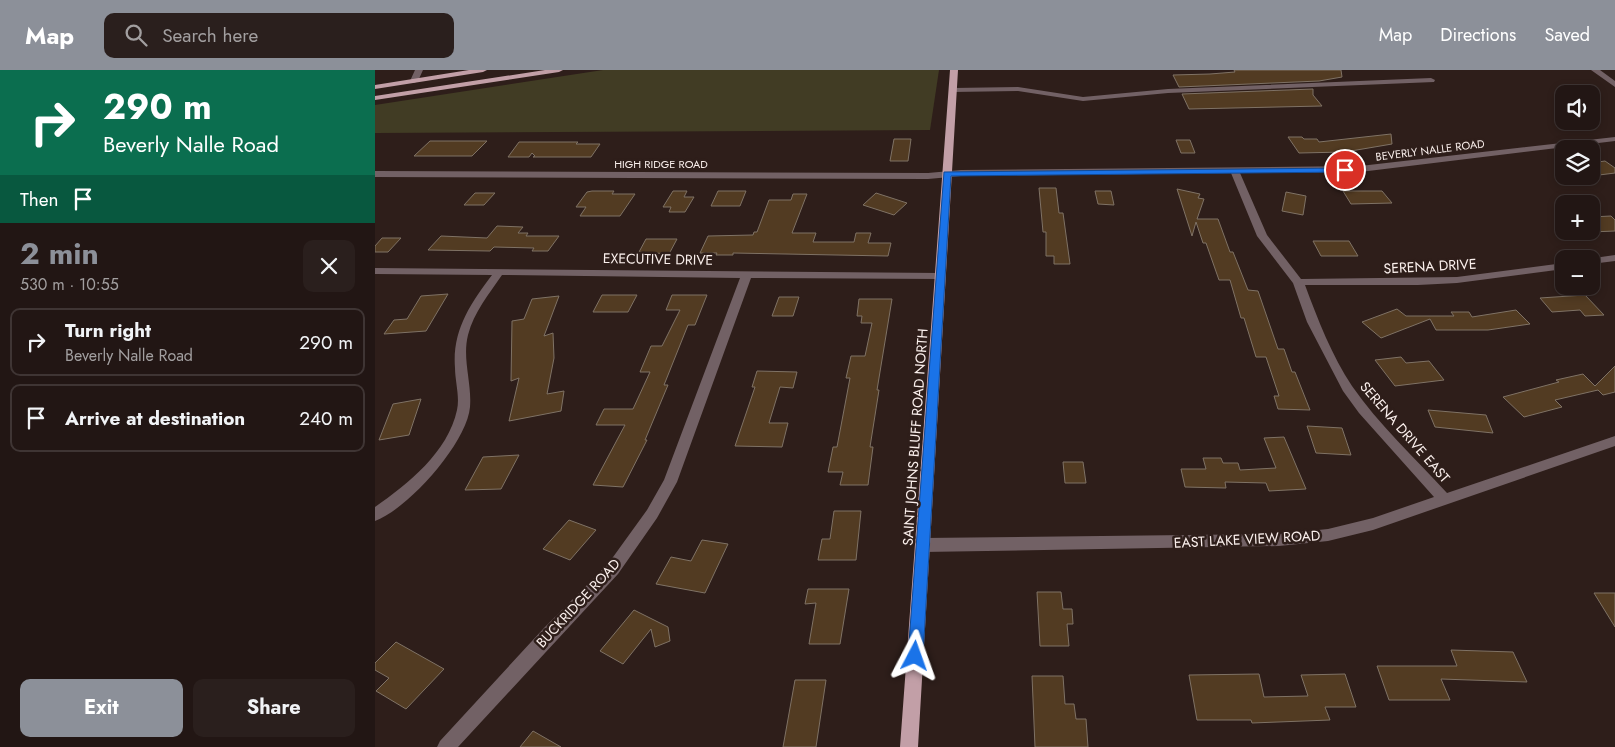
<!DOCTYPE html>
<meta charset="utf-8">
<style>
:root{--surface:#221614;--page:#2a1f1d;--text:#f1f3f6;--muted:#a29fa0;--line:#3f3534;--accent:#8c9099}
body{margin:0;font-family:Jost,sans-serif;background:var(--page);color:var(--text);height:100vh;display:flex;flex-direction:column;font-size:19px;white-space:nowrap}
*{box-sizing:border-box;margin:0}
p{font-size:16px;color:var(--muted)}
.icon{flex:none;width:28px;height:28px;fill:none;stroke:currentColor;stroke-width:2;stroke-linecap:round;stroke-linejoin:round}
.map{position:relative;flex:1;overflow:hidden}
.sheet{display:flex;flex-direction:column;background:var(--surface);width:375px}
.sheet>*{flex:none}
.top-card{background:#0b6e4f;color:#fff;overflow:hidden}
.tools{position:absolute;left:1180px;top:15px;display:grid;gap:10px}
.tools a{display:grid;place-items:center;width:45px;height:45px;border-radius:10px;background:var(--surface);box-shadow:0 2px 8px #0003,0 0 0 1px var(--line);font-size:25px}
.pin{position:absolute;display:grid;place-items:center;width:42px;height:42px;color:#fff;margin:-21px;border:2px solid #fff;border-radius:50%;box-shadow:0 1px 5px #0007}
.me{position:absolute;width:55px;margin:-28px;rotate:4deg;stroke-linejoin:round;filter:drop-shadow(0 0 4px #0008)}
.turn{display:flex;align-items:center;gap:18px;height:105px;padding:0 20px;font-size:22px}
.turn .icon{width:65px;height:65px;stroke-width:2.5}
.turn b{display:block;font-size:35px;line-height:42px}
.then{display:flex;align-items:center;height:48px;padding:0 20px;background:#0003;gap:10px;font-size:19px}
.round{display:grid;place-items:center;flex:none;width:52px;height:52px;border-radius:10px;background:var(--page)}
.summary{display:flex;align-items:center;justify-content:space-between;height:85px;padding:0 20px}
h1{font-size:30px;font-weight:700;line-height:38px;color:var(--accent)}
.primary-button{display:flex;gap:10px;margin-top:auto;padding:10px 20px}
.primary-button a{flex:1;height:58px;border-radius:10px;background:var(--accent);color:#fff;font-size:20px;font-weight:700;line-height:58px;text-align:center}
.primary-button a+a{background:var(--page);color:var(--text)}
ul{padding:0;list-style:none}
li{display:flex;align-items:center;gap:15px;height:68px;margin:0 10px 8px;padding:0 10px;border:2px solid var(--line);border-radius:10px}
li div{flex:1}
li b{display:block;font-size:19px}
li em{font-style:normal}
header{display:flex;align-items:center;gap:30px;box-sizing:border-box;height:70px;padding:0 25px;background:var(--accent);color:#fff}
header strong{font-size:24px}
nav{display:flex;gap:28px;margin-inline-start:auto;font-size:18px}
.search{width:350px;height:45px;background:var(--page);display:flex;align-items:center;gap:12px;box-sizing:border-box;padding:0 18px;border-radius:10px;color:var(--muted);font-size:19px}
main{display:flex;flex:1;min-height:0}
.map>svg:first-child{display:block}
</style>
<header>
<strong>Map</strong>
<div class="search"><svg class="icon" aria-label="search" viewBox="0 0 24 24"><circle cx="10" cy="10" r="6"/><path d="M15 15l6 6"/></svg>Search here</div>
<nav><a>Map</a><a>Directions</a><a>Saved</a></nav>
</header>
<main>
<section class="sheet">
<div class="top-card">
<div class="turn"><svg class="icon" aria-label="right" viewBox="0 0 24 24"><path d="M7 20v-9h11M14 6l5 5-5 5"/></svg><div><b>290 m</b>Beverly Nalle Road</div></div>
<div class="then">Then<svg class="icon" aria-label="arrive" viewBox="0 0 24 24"><path d="M6 21V4h12l-3 4 3 4H6"/></svg></div>
</div>
<div class="summary"><div><h1>2 min</h1><p>530 m · 10:55</p></div><a class="round"><svg class="icon" aria-label="close" viewBox="0 0 24 24"><path d="M6 6l12 12M18 6L6 18"/></svg></a></div>
<ul>
<li><svg class="icon" aria-label="right" viewBox="0 0 24 24"><path d="M7 20v-9h11M14 6l5 5-5 5"/></svg><div><b>Turn right</b><p>Beverly Nalle Road</p></div><em>290 m</em></li>
<li><svg class="icon" aria-label="arrive" viewBox="0 0 24 24"><path d="M6 21V4h12l-3 4 3 4H6"/></svg><div><b>Arrive at destination</b></div><em>240 m</em></li>
</ul>
<div class="primary-button"><a>Exit</a><a>Share</a></div>
</section>
<div class="map">
<svg width="1240" height="677" viewBox="0 0 1240 677">
<rect width="100%" height="100%" fill="#2e1e1a"/>
<!-- green -->
<path fill="#413c24" d="M228 0H564L555 60 0 63V35Z"/>
<!-- building -->
<path fill="#523b22" stroke="#7f7265" d="M859 0H966L967 7 944 11 804 17 798 5 835 4 860 2Z
M938 19V25L947 36 814 39 807 24Z
M1016 64 1017 74 970 82 924 83 913 67H927L929 69H942L944 72Z
M519 69H536L533 91H515Z
M801 70H815L820 83H806Z
M55 71H112L97 86H39Z
M144 72H203L201 74H225L216 87H158L160 86 157 83 154 87H133Z
M1230 91 1240 98V103L1216 106V93Z
M664 118H681L684 143H688L695 194H679V186H671V162H668Z
M802 119 825 124 823 128 829 129 822 149H843L855 182H858L873 220 883 221 903 279H909L917 302H920L935 340 903 339 899 326H904L891 287H881L869 248H866L855 210H844L831 173H828L821 152 817 166Z
M217 121H239L237 124H260L245 146H205L211 137H201L212 122Z
M298 121H312L309 127H319L310 142H294L296 137H288Z
M343 121H371L365 136H336Z
M720 121H736L739 135 723 134Z
M968 121H1007L1017 133 976 134Z
M911 122 931 126 928 145 907 141Z
M100 123H120L109 135H89Z
M501 123 532 133 519 145 488 135Z
M418 124H432L417 163H441L438 172H479L481 163H496L493 173H516L513 186 358 183V185H341L342 183H325L333 166 378 165 379 162H382L394 130H416Z
M1236 146 1240 150V161L1216 162V147Z
M122 156 148 157 143 163H153L151 166H184L173 181H157L159 178 119 177 115 181 53 180 66 166 112 168Z
M7 168H26L13 182H0V176Z
M271 169H302L294 184 264 182Z
M938 171H974L983 186H946Z
M73 224 51 261 9 264 19 250 32 249 46 226Z
M227 225H262L253 242H218Z
M297 225H332L320 255H313L289 315H293L270 370H272L248 417 218 415 250 355H221L229 339H258L275 302H265L276 276H287L305 240H291Z
M1210 225 1229 245 1210 246 1205 240 1177 242 1165 228Z
M184 226 169 266 178 263 179 288 172 324 189 321 186 341 134 351 144 308 136 311 137 251 149 249 157 229Z
M404 227H424L418 246H397Z
M484 229H517L502 320H504L495 377H498L493 415H465L468 402H453L458 377H462L475 308H471L476 286H490L497 253H486L487 246H482Z
M1022 239 1031 246H1079L1076 242H1094L1097 247 1141 240 1155 254 1113 260H1061L1055 249 1006 268 987 252Z
M1026 287 1031 293 1054 291 1069 310 1020 316 1000 290Z
M1240 296V322L1228 325 1223 320 1180 330 1187 337 1149 347 1128 327 1184 312 1181 310 1208 304 1220 316Z
M382 301 422 302 418 318 405 317 394 353H413L407 377 360 376 380 317H377Z
M46 329 34 365 4 370 18 334Z
M1053 340 1111 345 1118 363 1060 357Z
M932 356 967 358 976 385 941 383Z
M909 367 931 419 894 421 891 413 850 412 851 418 810 417 806 399H831L828 388H846L848 393H863L865 400 901 398 889 368Z
M144 385 126 419 90 420 108 387Z
M688 392H708L711 413H690Z
M459 441H486L481 490H443L447 469H455Z
M194 450 221 460 195 490 168 479Z
M327 470 353 474 330 523 281 514 296 487 316 491Z
M433 519H474L465 574H434L441 533 430 534Z
M662 522H686L688 539H697L698 554H692L694 576H665Z
M1219 523H1240V557Z
M259 540 293 557 295 571 280 577 276 559 248 594 225 581Z
M21 572 69 599 31 639 1 621 14 608 0 600V593Z
M1076 580 1138 582 1152 612 1066 609 1075 630H1014L1002 596H1082Z
M884 604 889 627 933 626 926 605 970 604 981 637H950L955 650 877 653 876 650H822L814 605Z
M657 606H688L690 634H699L701 649H711L713 677H660Z
M420 610H451L441 677H408Z
M158 661 186 677H145Z"/>
<g fill="none" stroke-linecap="round" stroke-linejoin="round">
<!-- minor -->
<path fill="#726165" fill-rule="evenodd" d="M40 0H48L43 11 39 13 35 11Z
M1216 0H1225L1240 11V17Z
M1056 8 1060 10 1059 12 793 23 708 31 643 21 578 22 574 20 578 18 643 17 708 27 793 19Z
M1240 67V71L985 102 865 103 892 165 926 209 1082 207 1189 193V199L1082 213 1043 215H930C943 250 957 286 977 316 1003 354 1041 389 1072 423L1240 366V376L998 460 953 471 904 476 548 482 543 480 541 475 543 470 548 468 904 464 953 459 998 448 1059 427 984 343 968 321 932 252 918 213 882 166 856 103 586 106 553 109 0 107V101L553 103 586 100 985 96Z
M1240 185V191L1216 194V189H1212Z
M0 198 565 203 570 206 565 209 376 208 302 412 282 448 243 504 83 677H62L65 671 169 558 233 494 272 440 289 410 365 208 127 205C114 224 99 242 93 265 87 289 97 313 95 337 92 373 33 439 0 451V437C33 414 73 382 82 340 85 327 80 311 80 298 77 261 95 234 117 205L0 204Z"/>
<!-- major -->
<path fill="#c29fa7" fill-rule="evenodd" d="M94 0H112L108 2 0 19V15Z
M170 0H188L184 2 0 30V26Z
M575 0H583L543 677H525Z"/>
</g>
<!-- route -->
<path fill="#1a73e8" stroke="#114b97" d="M970 98H972V102L576 106 548 586 546 591 540 593 535 591 533 586 569 102Z"/>
<g text-anchor="middle" stroke-width="5" stroke-linejoin="round" paint-order="stroke">
<!-- far-street labels -->
<g font-size="11" fill="#faefec" stroke="#2e1e1a">
<text transform="translate(1055 80) rotate(-7)" y="4">BEVERLY NALLE ROAD</text>
<text x="286" y="98">HIGH RIDGE ROAD</text>
</g>
<!-- street labels -->
<g font-size="14" fill="#faefec" stroke="#2e1e1a">
<text transform="translate(283 189) rotate(1)" y="5">EXECUTIVE DRIVE</text>
<text transform="translate(1055 196) rotate(-3)" y="5">SERENA DRIVE</text>
<text transform="translate(1030 362) rotate(49)" y="5">SERENA DRIVE EAST</text>
<text transform="translate(540 367) rotate(-86)" y="5">SAINT JOHNS BLUFF ROAD NORTH</text>
<text transform="translate(872 469) rotate(-3)" y="5">EAST LAKE VIEW ROAD</text>
<text transform="translate(203 533) rotate(-47)" y="5">BUCKRIDGE ROAD</text>
</g>
</g>
</svg>
<div class="tools">
<a><svg class="icon" aria-label="sound" viewBox="0 0 24 24"><path d="M4 9h4l5-4v14l-5-4H4zM17 9q2 3 0 6"/></svg></a>
<a><svg class="icon" aria-label="layers" viewBox="0 0 24 24"><path d="M12 4l9 5-9 5-9-5zM3 14l9 5 9-5"/></svg></a>
<a>+</a>
<a>−</a>
</div>
<div class="pin" style="left:970px;top:100px;background:#d93025"><svg class="icon" aria-label="arrive" viewBox="0 0 24 24"><path d="M6 21V4h12l-3 4 3 4H6"/></svg></div>
<svg class="me" style="left:540px;top:586px" viewBox="-20 -20 40 40"><path d="M0-17L14 15 0 8-14 15z" fill="#1a73e8" stroke="#fff" stroke-width="4"/></svg>
</div>
</main>
